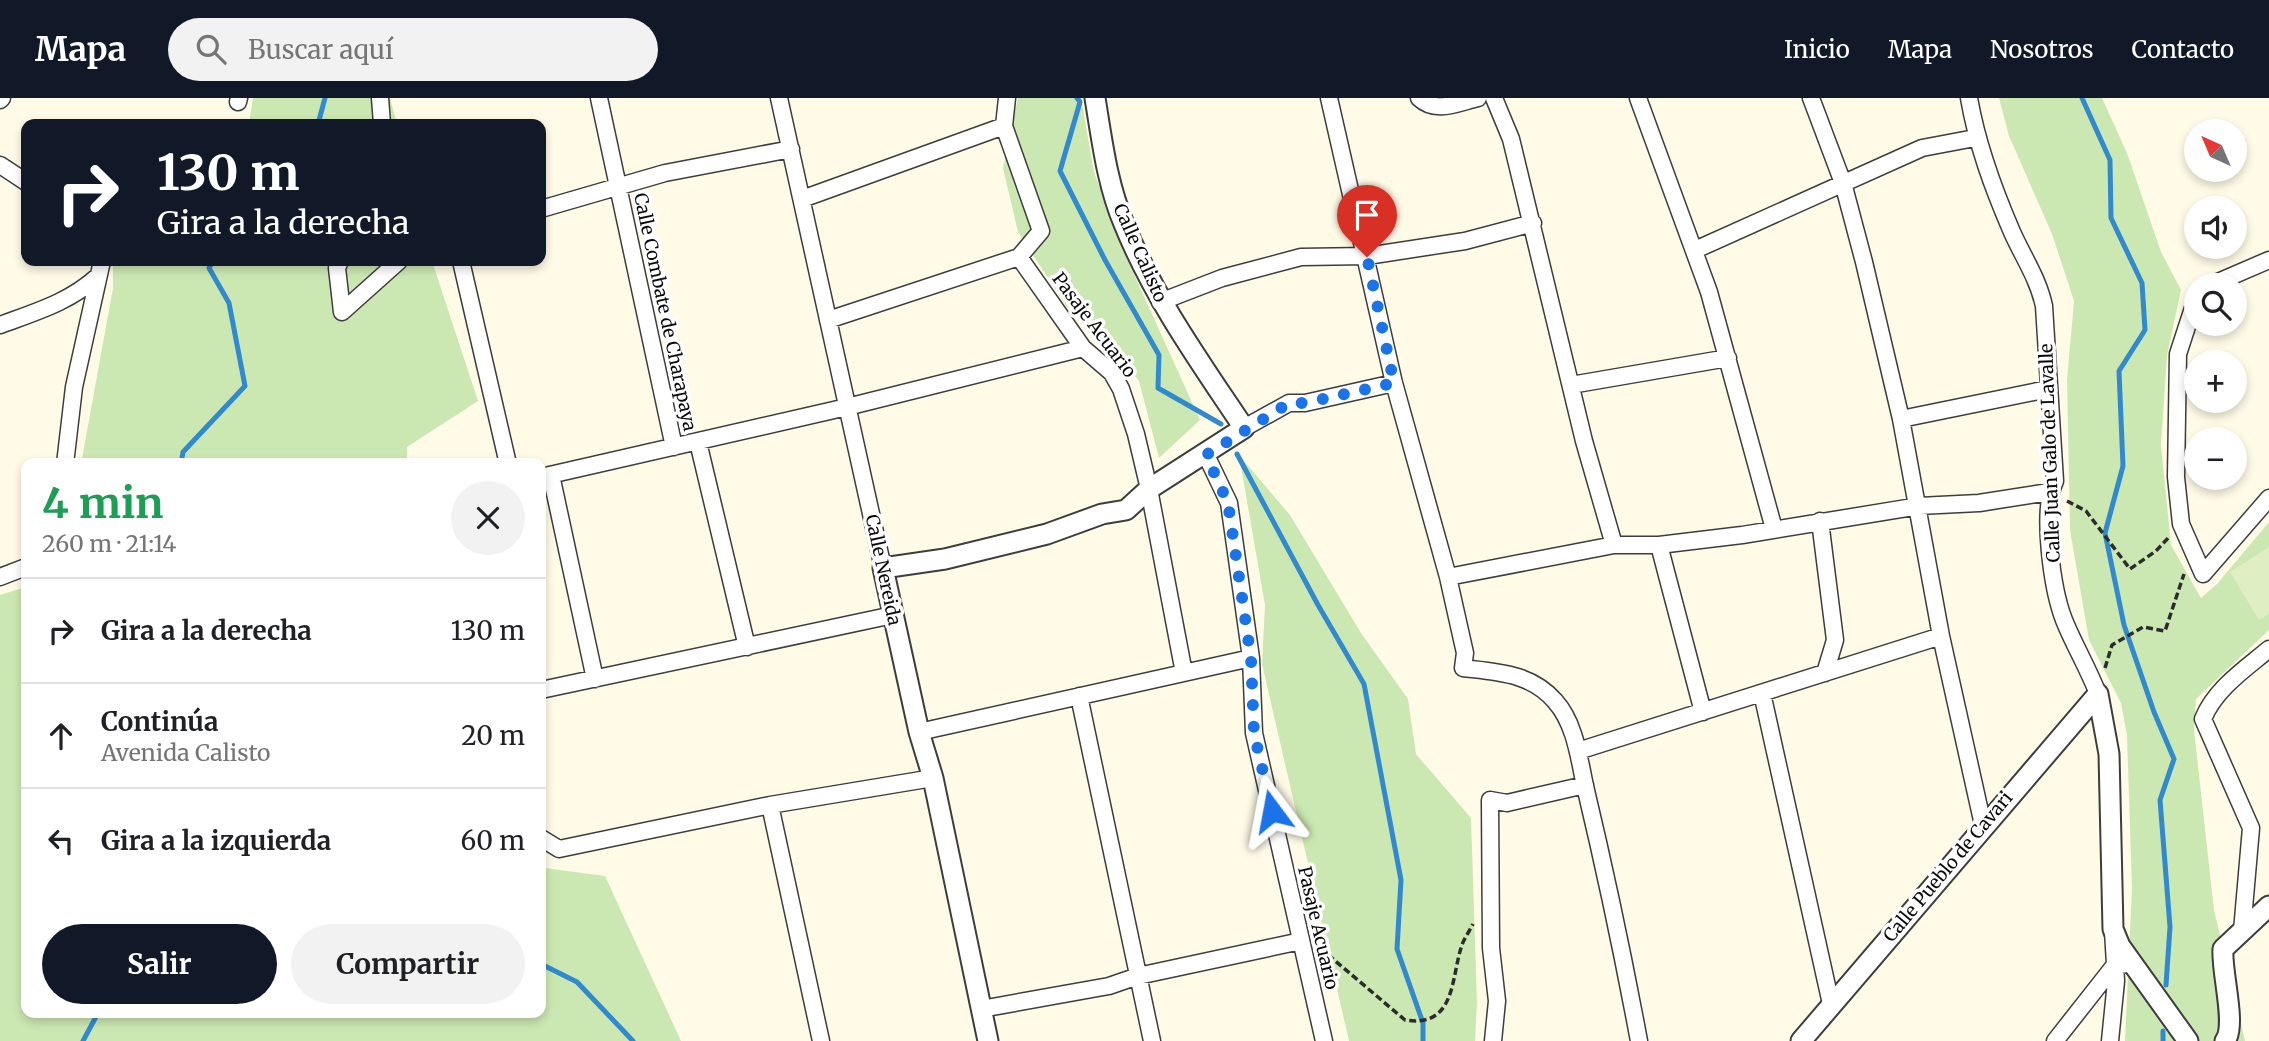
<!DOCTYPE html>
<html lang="es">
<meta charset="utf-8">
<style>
:root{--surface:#fff;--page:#f2f2f2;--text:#202124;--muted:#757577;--line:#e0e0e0;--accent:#111827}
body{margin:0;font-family:Merriweather,serif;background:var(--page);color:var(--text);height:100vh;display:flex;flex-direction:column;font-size:26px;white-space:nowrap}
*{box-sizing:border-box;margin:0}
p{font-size:23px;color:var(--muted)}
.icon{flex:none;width:38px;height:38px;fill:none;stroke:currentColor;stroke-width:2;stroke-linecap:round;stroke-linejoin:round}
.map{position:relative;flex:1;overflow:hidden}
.panel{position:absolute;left:21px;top:360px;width:525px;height:560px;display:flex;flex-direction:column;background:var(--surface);border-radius:14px;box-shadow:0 4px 10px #0003}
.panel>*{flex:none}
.hud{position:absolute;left:21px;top:21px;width:525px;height:147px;border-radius:14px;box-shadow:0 4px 10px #0003;background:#111827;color:#fff;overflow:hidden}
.needle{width:46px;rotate:316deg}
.tools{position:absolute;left:2184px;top:21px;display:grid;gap:14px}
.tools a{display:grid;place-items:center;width:63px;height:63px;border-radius:50%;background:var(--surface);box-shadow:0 4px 10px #0003;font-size:35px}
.pin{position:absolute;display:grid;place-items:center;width:60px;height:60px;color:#fff;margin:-72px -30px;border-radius:50% 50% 50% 0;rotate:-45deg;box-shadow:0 0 7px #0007}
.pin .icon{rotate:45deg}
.me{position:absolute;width:77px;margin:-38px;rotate:347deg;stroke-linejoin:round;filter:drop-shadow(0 0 5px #0008)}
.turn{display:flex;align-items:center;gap:24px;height:147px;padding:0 21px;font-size:32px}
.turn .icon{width:91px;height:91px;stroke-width:2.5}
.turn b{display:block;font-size:49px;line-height:60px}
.round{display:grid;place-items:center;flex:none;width:74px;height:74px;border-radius:37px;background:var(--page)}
.headline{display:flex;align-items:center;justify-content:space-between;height:119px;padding:0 21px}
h1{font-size:42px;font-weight:700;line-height:52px;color:#1e9e55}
.button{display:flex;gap:14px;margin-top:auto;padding:14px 21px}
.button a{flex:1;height:80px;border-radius:42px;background:var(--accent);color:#fff;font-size:28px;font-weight:700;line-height:80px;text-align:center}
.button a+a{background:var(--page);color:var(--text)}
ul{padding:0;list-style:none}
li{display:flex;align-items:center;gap:21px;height:105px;padding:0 21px;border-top:2px solid var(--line)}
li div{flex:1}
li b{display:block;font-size:26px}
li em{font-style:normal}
header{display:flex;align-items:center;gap:42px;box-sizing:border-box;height:98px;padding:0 35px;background:var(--accent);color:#fff}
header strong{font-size:33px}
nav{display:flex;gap:38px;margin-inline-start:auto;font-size:24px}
.search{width:490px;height:63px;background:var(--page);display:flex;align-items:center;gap:18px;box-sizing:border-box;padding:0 24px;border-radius:38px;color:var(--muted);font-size:26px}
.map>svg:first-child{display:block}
</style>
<header>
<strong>Mapa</strong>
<div class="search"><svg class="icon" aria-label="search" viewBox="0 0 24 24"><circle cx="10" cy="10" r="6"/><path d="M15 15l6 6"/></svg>Buscar aquí</div>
<nav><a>Inicio</a><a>Mapa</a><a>Nosotros</a><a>Contacto</a></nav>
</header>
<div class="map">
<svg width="2269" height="943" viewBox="0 0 2269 943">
<rect width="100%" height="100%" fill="#fffbe7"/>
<!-- green -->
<path fill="#cce8b2" d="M253 0H390L397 26H249Z
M1018 0H1081L1094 74 1123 152 1200 322 1159 360 1139 283 1101 237 1067 209 1018 134 1003 70Z
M1999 0H2102L2127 55 2161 154 2181 192 2167 257 2161 347 2171 447 2201 500 2217 486 2269 424V532L2196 601 2194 632 2214 812 2245 943H2125L2132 790 2127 637 2121 605 2089 542 2070 432 2067 282 2074 203 2052 136 2009 38Z
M113 163H432L478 303 407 349V366H81L113 190Z
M1239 357 1290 417 1361 535 1408 601 1416 656 1471 720 1477 905 1475 943H1349L1262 566 1265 507Z
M26 489V915H541V765L545 770 605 778 681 943H0V497Z"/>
<!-- pitch -->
<path fill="#dfefc3" d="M2269 449V516L2259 522 2230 474Z"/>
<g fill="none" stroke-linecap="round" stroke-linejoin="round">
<!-- stream -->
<path stroke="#328ace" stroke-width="5" d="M1077 0 1080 4 1060 73 1105 162 1159 257 1158 290 1221 326
M2082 0 2110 62 2111 120 2142 185 2145 232 2119 273 2123 368 2105 435 2124 527 2154 614 2174 661 2160 702 2170 829 2166 887
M318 26 325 0
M1237 356 1318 507 1364 586 1401 782 1397 851 1423 925V943
M181 366 183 354 245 288 229 205 209 170 213 163
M541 866 577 884 633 943
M83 943 98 915
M2163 943V933"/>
<!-- minor casing -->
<g stroke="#3d3d3d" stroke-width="19">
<path id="minor" d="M380 0 382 26
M599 0 674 349
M779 0 883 470
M1007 0 1004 28 1041 133 1019 159
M1329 0 1394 285 1448 479 1465 555 1463 570C1497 574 1531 575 1555 603 1575 625 1579 660 1585 688 1605 772 1623 857 1639 943
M1419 0C1436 16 1457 5 1478 0
M1494 0 1511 41 1584 343 1614 447
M1638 0 1709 194 1774 431
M1811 0 1843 85 1864 164 1901 321 1941 538 1983 727
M1969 0C1977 47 1993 90 2012 134 2023 159 2038 180 2044 208L2055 383C2041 412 2052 491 2064 522 2074 547 2088 570 2098 596
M0 2 2 0
M238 4 239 0
M0 67 26 84
M802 101 1004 28
M541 111 665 75 791 51
M1695 152 1922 50 1975 40
M1019 159 1083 250 1112 275 1121 291 1136 336 1149 391 1184 575
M340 163 337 170 342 214
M461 163 508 366
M2211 187 2269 162
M2196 201 2178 256 2176 379 2181 426 2203 476 2269 400
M1160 204 1222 180 1301 159 1367 158 1465 143 1533 125
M342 214 399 163
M828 222 1019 159
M0 227C35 214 70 204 98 178
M1571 287 1728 260
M1901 321 2048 291
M1244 330 1289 305H1305L1394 285
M698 344 747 549
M1206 357 1229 405 1251 560 1254 635 1324 943
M65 366 74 289 102 163
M551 377 595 581
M541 379 847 309 1083 250
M1820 423 1835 542 1825 575
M1659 447 1703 614
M0 479 26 469
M1448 479 1614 447H1659L1742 437 1919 408 1979 405 2049 394
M541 592 893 517
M1762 595 1831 906
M1079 598 1152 943
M919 634 1251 560
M1578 653 1941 538
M770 707 821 943
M541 740 559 751 770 707 933 680
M2242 833 2251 730 2203 621C2215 591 2245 571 2269 551
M981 911 1109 888 1138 878 1301 843
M1493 943 1497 903 1491 850 1490 702 1507 705 1585 687
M2055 943 2114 868 2132 865
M2110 943 2116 883 2113 833"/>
</g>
<!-- tertiary casing -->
<g stroke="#3d3d3d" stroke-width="23">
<path id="tertiary" d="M2098 596 2109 656 2113 831 2120 848 2188 943
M988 943 933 680 919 634 883 470 945 461 1047 436 1102 416 1126 412 1149 391 1244 330C1200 264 1154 200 1124 126 1107 86 1102 42 1095 0
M1801 943 2098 596
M2225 943C2237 927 2221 874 2223 851L2269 808"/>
</g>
<!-- path -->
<path stroke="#2c2c2c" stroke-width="3.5" stroke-dasharray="7 3.5" stroke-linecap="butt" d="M2067 403 2086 413 2130 471 2156 453 2170 438
M2105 570 2112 547 2143 529 2165 533 2184 476
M1320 850 1405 922C1455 930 1451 882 1461 850 1463 842 1469 834 1473 826"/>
<!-- minor -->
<use href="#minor" stroke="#fff" stroke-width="16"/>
<!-- tertiary -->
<use href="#tertiary" stroke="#fff" stroke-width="19"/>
</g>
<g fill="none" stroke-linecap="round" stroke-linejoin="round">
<!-- route -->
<path stroke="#1a73e8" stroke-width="12" stroke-dasharray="0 21.6" d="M1272 713 1254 635 1251 560 1228 405 1206 357 1289 305H1305L1394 285 1367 159"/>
</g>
<g text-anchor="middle" stroke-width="7" stroke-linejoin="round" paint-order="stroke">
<!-- street labels -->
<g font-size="18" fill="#0a0a0a" stroke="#fff">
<text transform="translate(1140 155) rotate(66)" y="6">Calle Calisto</text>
<text transform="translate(665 214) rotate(78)" y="6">Calle Combate de Charapaya</text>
<text transform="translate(1094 227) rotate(53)" y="6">Pasaje Acuario</text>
<text transform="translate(2050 355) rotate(-92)" y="6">Calle Juan Galo de Lavalle</text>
<text transform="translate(883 472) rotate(78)" y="6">Calle Nereida</text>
<text transform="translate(1948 769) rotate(-50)" y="6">Calle Pueblo de Cavari</text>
<text transform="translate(1318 830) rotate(77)" y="6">Pasaje Acuario</text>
</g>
</g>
</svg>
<div class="tools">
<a><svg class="needle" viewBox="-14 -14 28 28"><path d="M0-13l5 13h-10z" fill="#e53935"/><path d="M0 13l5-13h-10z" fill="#757577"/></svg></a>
<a><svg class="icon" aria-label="sound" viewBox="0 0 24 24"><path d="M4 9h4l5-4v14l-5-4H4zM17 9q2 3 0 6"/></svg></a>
<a><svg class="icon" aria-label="search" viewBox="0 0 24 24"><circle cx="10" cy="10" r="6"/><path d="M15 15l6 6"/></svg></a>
<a>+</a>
<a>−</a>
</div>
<div class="pin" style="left:1367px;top:159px;background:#d93025"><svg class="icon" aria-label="arrive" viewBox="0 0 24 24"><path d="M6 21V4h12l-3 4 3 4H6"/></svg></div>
<svg class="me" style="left:1272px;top:713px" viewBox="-20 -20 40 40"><path d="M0-17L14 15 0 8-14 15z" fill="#1a73e8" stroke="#fff" stroke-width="4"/></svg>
<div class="hud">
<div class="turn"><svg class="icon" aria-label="right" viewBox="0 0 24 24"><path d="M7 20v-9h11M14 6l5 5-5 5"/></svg><div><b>130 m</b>Gira a la derecha</div></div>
</div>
<section class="panel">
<div class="headline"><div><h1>4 min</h1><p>260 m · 21:14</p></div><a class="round"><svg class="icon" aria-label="close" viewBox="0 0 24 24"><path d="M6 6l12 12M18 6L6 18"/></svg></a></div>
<ul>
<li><svg class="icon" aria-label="right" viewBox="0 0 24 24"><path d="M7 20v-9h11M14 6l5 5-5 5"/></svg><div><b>Gira a la derecha</b></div><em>130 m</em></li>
<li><svg class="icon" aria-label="ahead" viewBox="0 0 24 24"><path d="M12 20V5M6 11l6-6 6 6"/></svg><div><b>Continúa</b><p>Avenida Calisto</p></div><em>20 m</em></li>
<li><svg class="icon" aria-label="left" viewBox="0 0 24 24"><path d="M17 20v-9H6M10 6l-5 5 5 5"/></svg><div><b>Gira a la izquierda</b></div><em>60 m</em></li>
</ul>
<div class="button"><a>Salir</a><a>Compartir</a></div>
</section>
</div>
